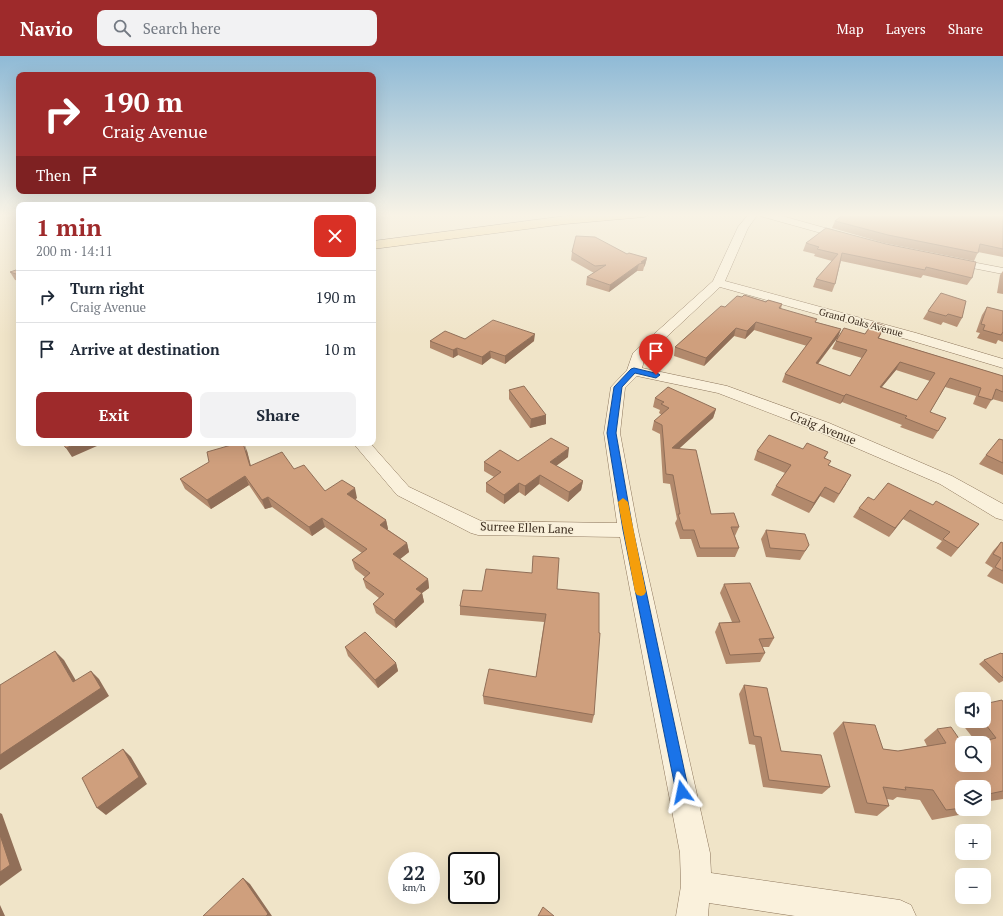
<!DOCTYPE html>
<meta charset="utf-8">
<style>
:root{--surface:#fff;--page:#f2f2f3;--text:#1f2937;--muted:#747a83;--line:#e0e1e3;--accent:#9e2a2b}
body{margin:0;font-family:"PT Serif",serif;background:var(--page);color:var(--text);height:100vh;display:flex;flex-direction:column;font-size:15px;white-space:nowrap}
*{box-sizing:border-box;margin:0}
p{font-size:13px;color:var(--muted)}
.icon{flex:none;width:22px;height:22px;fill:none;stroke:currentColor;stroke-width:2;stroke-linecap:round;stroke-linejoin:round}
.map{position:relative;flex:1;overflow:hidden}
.side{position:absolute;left:16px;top:146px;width:360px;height:244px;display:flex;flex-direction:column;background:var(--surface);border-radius:8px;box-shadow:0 4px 16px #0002}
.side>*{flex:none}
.banner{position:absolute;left:16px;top:16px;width:360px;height:122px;border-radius:8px;box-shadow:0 4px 16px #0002;background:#9e2a2b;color:#fff;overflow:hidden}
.tools{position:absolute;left:955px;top:636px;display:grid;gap:8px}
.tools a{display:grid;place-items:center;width:36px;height:36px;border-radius:8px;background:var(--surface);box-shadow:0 4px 16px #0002;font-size:20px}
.speed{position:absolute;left:388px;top:796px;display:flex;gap:8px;font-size:20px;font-weight:700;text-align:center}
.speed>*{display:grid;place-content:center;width:52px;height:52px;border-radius:50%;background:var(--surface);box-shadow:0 4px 16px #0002;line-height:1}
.speed small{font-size:10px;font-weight:400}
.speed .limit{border:2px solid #111;border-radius:6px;background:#fff;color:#111}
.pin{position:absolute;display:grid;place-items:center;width:34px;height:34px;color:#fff;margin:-41px -17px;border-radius:50% 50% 50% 0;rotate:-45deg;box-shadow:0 0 4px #0007}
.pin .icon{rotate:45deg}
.me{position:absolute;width:44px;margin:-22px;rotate:348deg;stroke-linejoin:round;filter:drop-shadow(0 0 3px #0008)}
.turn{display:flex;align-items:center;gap:14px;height:84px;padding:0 20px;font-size:18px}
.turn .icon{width:52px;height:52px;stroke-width:2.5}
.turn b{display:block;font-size:28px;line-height:34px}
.then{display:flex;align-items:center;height:38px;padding:0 20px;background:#0003;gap:8px;font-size:15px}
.round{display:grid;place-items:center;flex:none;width:42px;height:42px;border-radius:8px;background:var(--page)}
.summary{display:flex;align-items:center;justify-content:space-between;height:68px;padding:0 20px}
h1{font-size:24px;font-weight:600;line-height:30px;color:var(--accent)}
.action{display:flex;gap:8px;margin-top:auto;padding:8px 20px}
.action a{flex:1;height:46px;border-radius:8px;background:var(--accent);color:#fff;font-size:16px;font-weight:600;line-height:46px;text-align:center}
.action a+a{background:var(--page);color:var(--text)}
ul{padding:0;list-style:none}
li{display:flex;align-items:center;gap:12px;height:52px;padding:0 20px;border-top:1px solid var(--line)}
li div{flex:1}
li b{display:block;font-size:15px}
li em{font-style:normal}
header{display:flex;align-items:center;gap:24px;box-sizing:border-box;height:56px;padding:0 20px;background:var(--accent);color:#fff}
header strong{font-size:19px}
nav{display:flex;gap:22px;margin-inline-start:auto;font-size:14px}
.search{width:280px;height:36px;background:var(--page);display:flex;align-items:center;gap:10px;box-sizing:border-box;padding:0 14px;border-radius:8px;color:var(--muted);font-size:15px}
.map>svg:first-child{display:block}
</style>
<header>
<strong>Navio</strong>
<div class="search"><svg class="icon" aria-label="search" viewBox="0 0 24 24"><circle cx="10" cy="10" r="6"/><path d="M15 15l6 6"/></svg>Search here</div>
<nav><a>Map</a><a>Layers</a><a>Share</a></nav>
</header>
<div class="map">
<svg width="1003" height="860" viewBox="0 0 1003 860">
<rect width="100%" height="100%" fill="#f0e4c8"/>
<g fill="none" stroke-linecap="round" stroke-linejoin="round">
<!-- minor casing -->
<g stroke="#8d765c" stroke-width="1">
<path id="minor" d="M749 158H775L850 179 851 181 846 184 760 160 758 158 748 172 725 225 916 277 1003 303V312L906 283 720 231 645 301 642 312 727 330 829 367 952 420 1003 448V464L996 462 940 428 817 375 718 337 637 320 625 332 620 377 638 474 710 797 711 817 900 844 911 849 916 860H795L709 847 708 860H676L681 830 680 797 620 481 478 479 471 477 397 439 353 387H370L409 431 481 465 617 467 604 377 611 331 627 314 633 297 713 225 738 171Z
M951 202 1003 212V218L947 207 946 205 947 203Z"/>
</g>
<!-- major casing -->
<g stroke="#5b4430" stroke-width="1">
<path id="major" d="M595 158H650L644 161 565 168 373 193V185L565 160Z"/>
</g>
<!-- minor -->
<use href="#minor" fill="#faf1dc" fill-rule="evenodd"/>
<!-- major -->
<use href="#major" fill="#f3d9a0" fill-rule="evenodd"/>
</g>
<!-- wall -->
<path fill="#b2896c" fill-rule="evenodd" d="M1003 158V201L978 196 974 205 884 187 832 172 835 165Z
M826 172 972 222 967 229 923 219 921 222 841 205 835 228 832 236 813 231 816 223 832 205 814 200 815 198 803 195 806 187Z
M572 196 627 198 647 202 645 209 644 211 643 215H637L609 236 586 229 587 221 594 217 571 204Z
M19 213V225L15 224 10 216Z
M1003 215V238L997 237 1000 219Z
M941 237 962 262 957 271 943 266 941 269 923 263 928 255Z
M742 241 782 248 781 253 816 266 841 273 838 281 818 308 850 320 862 302 832 293 836 285 865 278H881L879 282 1003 320V346L992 343 986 353 973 348 976 340 945 331 930 356 938 375 933 383 900 371 902 369 842 346 840 348 782 326 785 318 807 290 754 274 745 283 734 280 704 310 674 300 675 291 725 251ZM896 314 930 325 917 344 882 331Z
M987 251 1003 255V286L998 284 996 288 977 282 980 277 976 276 982 259Z
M465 283 534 285 505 308 491 302 482 309 458 299 453 302 430 292V285Z
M509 334 546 359V368L530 372 509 343Z
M655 342 716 353 713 362 679 392 711 458 739 471 735 480 739 492 735 501H697L691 483H680L675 467 677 463 670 428 663 427 660 378 652 374 654 365 662 359 659 357 660 354 653 351Z
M1003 384V419L979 408 986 399Z
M803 393 828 396 825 402 829 409 846 428 834 447 820 440 809 457 771 439 776 430 785 417 754 404 757 395Z
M247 395 251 410 294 413 325 435 357 442 355 443 386 464 388 473H387L407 487 409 496 400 503 428 523 429 532 422 537 424 546 396 572 376 557 373 548 379 542 366 532 363 523 365 521 355 513 352 504 362 497 325 471 312 480 272 451 265 453 249 429 211 453 185 433 180 423Z
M568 401 556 410 583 425 581 434 568 446 539 428 525 440 519 436 504 448 486 436V427L494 421 484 415V406L518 405Z
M874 444 933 449 979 468 951 501 936 492 942 485 903 463 889 481 853 461 859 452Z
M766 474 809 489 800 504 766 501 761 483Z
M1001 486 1003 487V528L987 520 993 512 985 507 993 495Z
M724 528 774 582 769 591H762L765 597 760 606 726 608 715 576 719 567 732 566 720 537Z
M557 533 594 659 592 667 484 648 483 640 536 621 544 566 460 559V550L482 535Z
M345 591 396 607 398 615 378 632 348 600Z
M1003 597V625L999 627 979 608 984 604Z
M744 629 781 695 830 731 822 738 763 731 755 689 749 688 739 638Z
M1003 646V743L984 746V731H962V753H972L964 758 932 764 920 744 897 741 893 744 887 743 889 750 877 760 855 757 833 677 843 666 883 693 898 695 927 690 924 684 937 673 962 709 977 687 958 663 962 659V665H984Z"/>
<!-- shaded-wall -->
<path fill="#916f58" d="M647 202 645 209 644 211V207L641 206Z
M639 208 637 215 609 236 610 229Z
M756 266 754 274 745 283 747 275Z
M736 272 734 280 704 310 706 302Z
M841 273 838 281 812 315 816 307Z
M535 278 534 285 505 308V300Z
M457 292 458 299 453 302V294Z
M490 295 491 302 482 309V301Z
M900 306 896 314 875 339 880 331Z
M846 338 842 346 840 348 844 340Z
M716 353 713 362 670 401 672 392Z
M546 359V368L530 372 531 363Z
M78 387H95L97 390 72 401 66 392Z
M244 387 247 395 253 419 250 410Z
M569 392 568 401 549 415 550 406Z
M540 419 539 428 525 440V430Z
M245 420 249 429 211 453 207 444Z
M583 425 581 434 568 446 569 436Z
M519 427V436L504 448V439Z
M825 431 820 440 809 457 814 447Z
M355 432 357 442 350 447 347 438Z
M268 441 272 451 265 453 262 444Z
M910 454 889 481 895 472Z
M322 462 325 471 312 480 309 471Z
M386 464 388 473 382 478 380 469Z
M407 487 409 496 395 507 393 498Z
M428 523 429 532 422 537 424 546 396 572 394 564 416 533Z
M55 595 64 604 82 635 73 626Z
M396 607 398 615 378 632 375 624Z
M91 615 99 623 109 640 0 714V699Z
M123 693 131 701 147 728 106 759 97 752Z
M0 757 2 758 22 814 0 830Z
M243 822 250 828 272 860H266Z
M0 849 5 860H0Z"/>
<!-- building -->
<path fill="#cf9f7d" stroke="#916f58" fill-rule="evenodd" d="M844 158H1003V193L980 188 978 197 888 179 835 165Z
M826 172 886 188 976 206 972 222 926 211 925 214 842 197 835 228 816 223 838 198 817 193 819 191 806 187Z
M576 180 595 181 627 198 629 197 647 202 641 206 644 207 639 208 610 229 587 221 606 209 595 210 572 196Z
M19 213V219L10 216Z
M941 237 966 245 962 262 948 258 946 260 928 255Z
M744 239 766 246 768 244 782 248 779 252 817 263 815 266 841 273 816 307 850 320 867 294 836 285 844 272 865 278 873 266 885 270 878 282 1003 320V336L996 333 992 344 978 340 981 332 950 322 930 356 946 362 938 375 905 362 907 360 846 338 844 340 785 318 812 282 756 266 747 275 736 272 706 302 675 291 721 250 725 251 737 240 742 241ZM900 306 935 317 917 344 880 331Z
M987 251 1003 255V276L1001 279 983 274 985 269 981 268Z
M493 264 535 278 505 300 490 295 482 301 457 292 453 294 430 285 445 275 465 283Z
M524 330 546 359 531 363 509 334Z
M668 331 716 353 672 392 696 394 711 458 734 457 739 471H731L739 492H700L694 474H683L678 458H680L673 419 666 418 662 369 654 365 669 352 661 348 664 346 655 342Z
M769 379 803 393 807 387 828 396 824 402 831 405 828 409 851 419 839 438 825 431 814 447 776 430 791 409 757 395Z
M551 382 569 392 550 406 583 425 569 436 540 419 525 430 519 427 504 439 486 427 501 416 484 406 500 394 518 405Z
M999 383 1003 384V407L986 399Z
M62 387H78L66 392Z
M238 387H243L250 410 282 396 294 413 304 409 325 435 342 424 355 432 347 438 386 464 380 469 407 487 393 498 428 523 416 533 422 537 394 564 373 548 384 538 363 523 370 517 352 504 367 493 322 462 309 471 268 441 262 444 245 420 207 444 180 423 209 406 207 396Z
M888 427 933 449 936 445 979 468 958 492 943 483 950 476 910 454 895 472 859 452 868 441 874 444Z
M766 474 805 478 809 489 805 495 770 492Z
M1001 486 1003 487V515L995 511 1001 502 993 498Z
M533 500 559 502 557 533 599 537V577H600L594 659 483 640 489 613 536 621 546 558 460 550 463 534 482 535 486 513 532 517Z
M750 527 774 582 759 583 765 597 730 599 719 567 740 566 724 528Z
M365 576 396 607 375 624 345 591Z
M55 595 73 626 91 615 101 632 0 699V629Z
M1001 597 1002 598 1003 597V622L984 604Z
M744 629 767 632 781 695 821 699 830 731 769 724 761 681 754 680Z
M1002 644 1003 646V735L984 739V731H962V752L946 754 933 734 905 731 906 734 883 731 889 750 867 747 843 666 875 669 883 693 898 695 946 687 937 673 951 671 962 687V709H984V687H976L996 682 983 665H984V648Z
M123 693 139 721 97 752 82 722Z
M0 779 10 809 0 816Z
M243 822 268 858 266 860H203Z
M543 851 554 860H538Z"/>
<!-- sky -->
<linearGradient id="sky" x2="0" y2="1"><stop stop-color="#8fbad6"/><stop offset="0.57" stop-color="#f8f3e6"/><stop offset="1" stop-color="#f8f3e6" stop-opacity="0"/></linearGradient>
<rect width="1003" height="279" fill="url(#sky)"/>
<!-- route -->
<path fill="#1a73e8" stroke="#114b97" d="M634 312 659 318 660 319 656 322 635 317 622 331 616 377 633 474 689 736 687 741 682 743 678 741 676 736 623 474 607 377 614 331 631 313Z"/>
<!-- slow -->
<path fill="#f59e0b" d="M623 442 628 446 646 536 644 539 641 540 637 539 635 536 618 446Z"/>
<g text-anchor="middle" stroke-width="3" stroke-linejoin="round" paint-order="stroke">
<!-- far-street labels -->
<g font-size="10" fill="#3d2e20" stroke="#f7eed8">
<text transform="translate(861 266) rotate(15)" y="4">Grand Oaks Avenue</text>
</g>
<!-- street labels -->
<g font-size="12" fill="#3d2e20" stroke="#f7eed8">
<text transform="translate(823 372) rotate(22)" y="4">Craig Avenue</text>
<text transform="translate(527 472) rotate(2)" y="4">Surree Ellen Lane</text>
</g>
</g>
</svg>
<div class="tools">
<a><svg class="icon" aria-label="sound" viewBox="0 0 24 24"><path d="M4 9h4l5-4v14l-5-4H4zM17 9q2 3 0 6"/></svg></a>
<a><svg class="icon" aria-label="search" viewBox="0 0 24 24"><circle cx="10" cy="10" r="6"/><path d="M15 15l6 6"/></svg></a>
<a><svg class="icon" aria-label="layers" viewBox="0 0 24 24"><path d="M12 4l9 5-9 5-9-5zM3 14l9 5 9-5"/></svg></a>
<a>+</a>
<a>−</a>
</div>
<div class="speed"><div>22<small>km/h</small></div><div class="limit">30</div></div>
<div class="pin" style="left:656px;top:319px;background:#d93025"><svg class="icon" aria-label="arrive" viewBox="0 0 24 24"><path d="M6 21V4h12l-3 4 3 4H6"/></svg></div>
<svg class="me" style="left:682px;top:736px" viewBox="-20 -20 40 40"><path d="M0-17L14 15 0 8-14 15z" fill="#1a73e8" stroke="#fff" stroke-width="4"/></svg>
<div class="banner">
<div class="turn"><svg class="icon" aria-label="right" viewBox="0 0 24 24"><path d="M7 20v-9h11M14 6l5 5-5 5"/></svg><div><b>190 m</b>Craig Avenue</div></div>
<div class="then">Then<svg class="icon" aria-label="arrive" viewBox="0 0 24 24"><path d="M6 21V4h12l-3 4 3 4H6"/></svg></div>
</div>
<section class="side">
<div class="summary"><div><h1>1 min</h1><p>200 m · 14:11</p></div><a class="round" style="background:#d93025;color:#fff"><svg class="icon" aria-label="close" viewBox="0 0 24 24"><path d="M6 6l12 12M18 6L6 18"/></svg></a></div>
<ul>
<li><svg class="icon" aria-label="right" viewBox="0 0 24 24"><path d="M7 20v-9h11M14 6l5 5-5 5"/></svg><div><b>Turn right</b><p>Craig Avenue</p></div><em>190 m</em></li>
<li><svg class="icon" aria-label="arrive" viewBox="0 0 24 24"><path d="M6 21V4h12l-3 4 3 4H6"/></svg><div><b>Arrive at destination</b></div><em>10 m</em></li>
</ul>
<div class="action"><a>Exit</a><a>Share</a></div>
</section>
</div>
